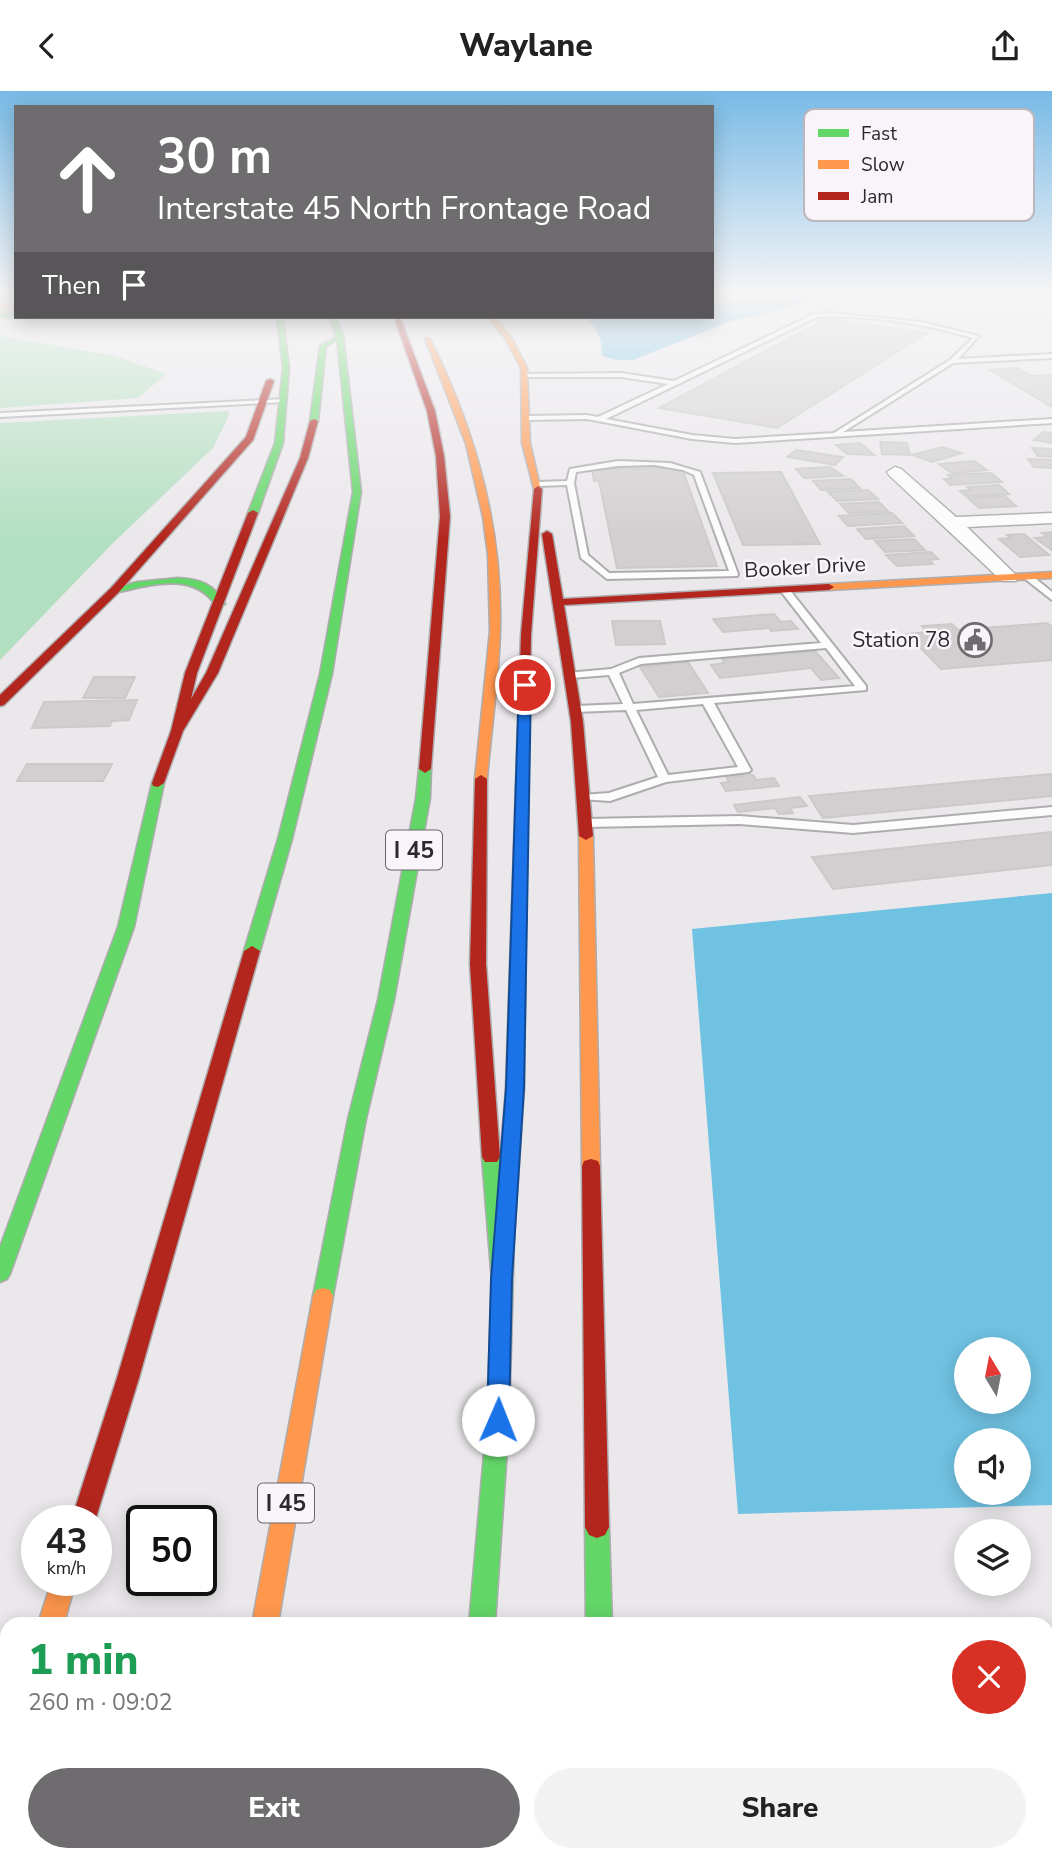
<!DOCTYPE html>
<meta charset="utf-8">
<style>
:root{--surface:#fff;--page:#f2f2f2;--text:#222;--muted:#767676;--accent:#6e6c6f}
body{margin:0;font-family:"Nunito Sans",sans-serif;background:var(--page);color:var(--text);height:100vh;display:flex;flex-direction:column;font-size:26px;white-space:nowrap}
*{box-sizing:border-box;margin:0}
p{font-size:23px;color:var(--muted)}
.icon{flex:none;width:38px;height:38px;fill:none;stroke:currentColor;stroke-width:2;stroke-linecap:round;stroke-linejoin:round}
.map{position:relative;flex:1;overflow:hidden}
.sheet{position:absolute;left:0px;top:1526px;width:1054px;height:245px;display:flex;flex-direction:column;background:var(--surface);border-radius:21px 21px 0 0;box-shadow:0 4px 18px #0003}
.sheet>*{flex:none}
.hud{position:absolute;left:14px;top:14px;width:700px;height:214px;border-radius:0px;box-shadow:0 4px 18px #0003;background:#6e6c6f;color:#fff;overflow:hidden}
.needle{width:46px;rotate:350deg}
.controls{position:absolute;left:954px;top:1246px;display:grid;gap:14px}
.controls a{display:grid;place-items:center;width:77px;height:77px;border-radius:50%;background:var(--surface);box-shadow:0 4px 18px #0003;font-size:35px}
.speed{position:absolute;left:21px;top:1414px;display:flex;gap:14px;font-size:35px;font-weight:700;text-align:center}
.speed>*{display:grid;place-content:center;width:91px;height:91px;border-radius:50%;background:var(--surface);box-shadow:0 4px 18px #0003;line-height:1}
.speed small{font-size:18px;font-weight:400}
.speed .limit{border:4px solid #111;border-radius:10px;background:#fff;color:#111}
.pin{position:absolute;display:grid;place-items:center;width:60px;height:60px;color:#fff;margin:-30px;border:4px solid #fff;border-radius:50%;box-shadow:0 2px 7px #0007}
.me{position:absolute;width:77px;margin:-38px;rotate:1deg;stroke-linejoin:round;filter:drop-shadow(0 0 5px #0008)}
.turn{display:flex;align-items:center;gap:24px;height:147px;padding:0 28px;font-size:32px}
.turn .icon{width:91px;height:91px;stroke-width:2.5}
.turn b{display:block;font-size:49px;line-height:60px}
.then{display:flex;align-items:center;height:66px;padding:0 28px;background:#0003;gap:14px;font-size:26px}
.round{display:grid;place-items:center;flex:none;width:74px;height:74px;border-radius:37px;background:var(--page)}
.overview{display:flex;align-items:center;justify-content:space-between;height:119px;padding:0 28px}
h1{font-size:42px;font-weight:800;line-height:52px;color:#1e9e55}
.button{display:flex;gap:14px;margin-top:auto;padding:14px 28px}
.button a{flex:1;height:80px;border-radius:42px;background:var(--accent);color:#fff;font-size:28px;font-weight:800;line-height:80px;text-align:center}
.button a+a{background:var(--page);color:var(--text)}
header{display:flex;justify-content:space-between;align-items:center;height:91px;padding:0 28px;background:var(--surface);font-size:32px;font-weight:800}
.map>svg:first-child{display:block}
</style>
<header><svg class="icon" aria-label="back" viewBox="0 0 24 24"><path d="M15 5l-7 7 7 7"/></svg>Waylane<svg class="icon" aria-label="share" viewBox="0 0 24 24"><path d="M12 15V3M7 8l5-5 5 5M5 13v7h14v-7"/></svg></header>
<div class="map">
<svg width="1052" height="1771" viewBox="0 0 1052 1771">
<rect width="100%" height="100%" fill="#ebe8ec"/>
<!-- green -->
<path fill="#b3dfc1" d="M0 245 115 265 166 283 138 307 0 317Z
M228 320 229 324 213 357 113 452 0 569V332Z"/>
<!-- water -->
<path fill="#70c2e3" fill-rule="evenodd" d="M802 207 813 210 728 231 633 269H617L602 265C602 247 598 237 584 226H712V212Z
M1052 802V1414L738 1423 692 838ZM966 1258H1018V1311H966ZM966 1349H1018V1402H966Z"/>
<!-- building -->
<path fill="#d2cfd1" stroke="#cbc9c9" stroke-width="2" d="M825 228 927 242 777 337 659 317Z
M1018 277 1031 285 1052 284V316L990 279Z
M1043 341 1052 342V352L1034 349Z
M880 351 907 352 910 364 882 363Z
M860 352 874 364 847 363 836 354Z
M942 356 962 362 932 371 912 364Z
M1032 357 1052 358V366L1038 365Z
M796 359 843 366 835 374 787 366Z
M1028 368 1052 369V377L1034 376Z
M974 370 987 379 952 382 939 373Z
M830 376 843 385 804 387 796 378Z
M682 377 717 475 617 477 599 390H594L592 378Z
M781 381 820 453 743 454 713 382Z
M991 382 1002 391 950 394 944 388H952L948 384Z
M851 388 860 397 821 399 813 390Z
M999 394 1009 403 966 405 960 400 971 399 967 396Z
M868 399 878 408 837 410 828 401Z
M1005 405 1016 415 979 417 968 407Z
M879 411 888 420 849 422 840 413Z
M892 422 902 432 848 435 839 425Z
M904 435 914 445 866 448 857 438Z
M1052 441V459L1035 447 1048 446 1042 442Z
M1024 443 1049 464 1020 466 999 448 1011 447 1007 444Z
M914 448 925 459 885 461 875 450Z
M931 461 938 468 929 469 933 473 897 475 886 464Z
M774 523 781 531 791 530 798 538 771 540 769 537 723 541 713 528Z
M612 530H660L665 553 616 554Z
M1047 532 1052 536V569L941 578 907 543 927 541 922 535 952 533 958 539Z
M815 560 839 587 821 589 811 577 720 587 711 574 725 572 722 568Z
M688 571 708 602 659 606 640 576Z
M94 586H135L125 607H83Z
M137 609 129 629 112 630 110 635 32 637 44 611Z
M27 673H112L103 690H17Z
M1052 683V705L823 727 809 705Z
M753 684 756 689 774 687 779 695 726 700 721 692 729 691 726 686Z
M800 706 807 715 790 717 793 722 779 723 775 717 738 721 734 714Z
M1052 741V774L833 798 812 766Z"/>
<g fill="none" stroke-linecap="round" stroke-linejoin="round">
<!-- lane casing -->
<g stroke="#aeacae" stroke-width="4">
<path id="lane" d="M832 222 921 231 979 245 958 268 1052 263V267L953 272 843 341 1052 328V332L735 352 692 348 587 328 526 329 523 327 526 325 587 324 598 326 668 293 621 286H525L523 283 621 282 674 290 814 223ZM817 226C869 224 923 232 973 247L950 269 834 342 735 348 692 344 606 328Z
M286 308 284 311 0 326V322Z
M618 370 670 372 700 381 738 483 737 485 607 488 581 467 567 394 538 395 534 393 538 391 567 390 570 378ZM654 374 683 379 694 384 729 480 609 482 588 464 574 392 576 381 618 375Z
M1024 483H1030L1052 501V509L1024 487Z
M785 496 788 497 866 595V599L714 612 751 679 749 681 666 691 610 710 581 708V704L609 702 658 686 626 619 575 621 570 618 575 615 623 613 609 584 571 587 567 586V582L611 578 639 567 821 552 780 499ZM826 557 855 595 633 613 619 582 641 573ZM703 613 738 676 668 684 636 619Z
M1052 716V724L853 742 740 733 586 736 580 732 586 728 740 725 853 734Z
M819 1764H845V1771H819Z"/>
</g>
<!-- street casing -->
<g stroke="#aeacae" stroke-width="3">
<path id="street" d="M895 376 901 378 956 426 1052 422V432L967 436 1018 486 1016 490H1002L889 384 887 381Z"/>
</g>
<!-- fast casing -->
<g stroke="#aeacae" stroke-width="3">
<path id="fast" d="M16 221V225L0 227V223Z
M277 226H283L289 277 283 352 258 422 253 425 248 422 275 352 283 277Z
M329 226H335L343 244 361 401 332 583 292 748 260 860 252 865 244 860 278 748 320 583 353 401 337 248 326 256 318 330 314 332 310 330 320 255 337 246Z
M178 487C200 488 214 493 225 513L216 515C194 480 150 494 115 502L110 499 137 491Z
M425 674 431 678 430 707 394 909 366 1028 333 1205 330 1211 323 1213 316 1211 313 1205 348 1028 378 909 416 707 419 678Z
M158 688 164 692 134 836 10 1183 7 1188 0 1191V1156L118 836 152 692Z
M491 1060 497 1061 500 1066 507 1140 514 1146 509 1329 495 1533H469L487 1329 492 1191 482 1066 485 1061Z
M597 1425 605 1428 609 1436 612 1533H586L585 1436 589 1428Z
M449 1764H477V1771H449Z"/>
</g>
<!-- slow casing -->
<g stroke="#aeacae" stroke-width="3">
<path id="slow" d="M16 212V216L0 218V214Z
M488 226H494L511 246 527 277 530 352 541 400 534 398 522 352 521 277 505 247Z
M425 247 430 248C476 340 503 436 500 540 499 589 491 639 487 688L481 692 475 688 490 540 488 464 483 426 466 353Z
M1052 481V487L829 499 824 496 829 493Z
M586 741 593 745 600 1075 598 1080H584L582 1075 579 745Z
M519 811 526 815 524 997 514 1146 511 1151 504 1153 497 1151 494 1146 506 997 512 815Z
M323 1197 330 1199 333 1205 278 1533H252L313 1205 316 1199Z
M52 1489H76L64 1533H38Z
M7 1658V1705L0 1708V1661Z
M212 1764H240L238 1771H210Z"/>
</g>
<!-- jam casing -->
<g stroke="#aeacae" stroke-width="3">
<path id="jam" d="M394 226H400L435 320 444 365 450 425 431 678 425 682 419 678 440 425 436 365 427 320Z
M270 288 274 290 253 349 119 501 4 614 0 615V604L111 497 246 346 266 290Z
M314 328 318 330 308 367 218 582 183 640 164 692 158 696 153 695 152 692 171 640 185 582 248 422 253 419 258 422 197 582 191 608 206 582 300 367 310 330Z
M538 395 542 398 531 544 526 815 519 819 512 815 521 544 534 398Z
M547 440 552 443 563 508 829 493 834 496 829 499 564 514 583 631 593 745 586 749 579 745 571 631 542 443Z
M481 684 487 688 486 873 500 1066 497 1071H485L482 1066 470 873 475 688Z
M252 855 260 860 139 1287 95 1430H71L117 1287 244 860Z
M591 1068 598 1070 600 1075 609 1436 605 1444 597 1447 589 1444 585 1436 582 1075 584 1070Z
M589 1764H617V1771H589Z"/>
</g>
<!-- lane -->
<use href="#lane" fill="#fcfcfc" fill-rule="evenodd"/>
<!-- street -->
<use href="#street" fill="#fcfcfc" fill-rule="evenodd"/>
<!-- fast -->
<use href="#fast" fill="#63d668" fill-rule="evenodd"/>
<!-- slow -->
<use href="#slow" fill="#ff974d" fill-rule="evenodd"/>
<!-- jam -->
<use href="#jam" fill="#b3261e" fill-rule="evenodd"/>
</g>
<!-- sky -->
<linearGradient id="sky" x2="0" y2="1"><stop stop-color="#78bae6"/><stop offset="0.45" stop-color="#f6f5f6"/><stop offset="1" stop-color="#f6f5f6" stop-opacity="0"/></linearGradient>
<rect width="1052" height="448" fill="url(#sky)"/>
<!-- route -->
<path fill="#1a73e8" stroke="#114b97" stroke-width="2" d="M525 591 531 594 524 997 512 1188 509 1329 506 1335 498 1338 490 1335 487 1329 491 1188 506 997 519 594Z"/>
<!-- icons -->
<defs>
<g id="civic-ring" transform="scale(1.75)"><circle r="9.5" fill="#f9f4fa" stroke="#6e6c6f" stroke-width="1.5"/><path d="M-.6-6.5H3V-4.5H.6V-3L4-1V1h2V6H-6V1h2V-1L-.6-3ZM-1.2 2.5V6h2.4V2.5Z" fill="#6e6c6f"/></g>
</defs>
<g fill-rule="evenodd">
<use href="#civic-ring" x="975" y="549"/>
</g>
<g text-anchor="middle" stroke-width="5" stroke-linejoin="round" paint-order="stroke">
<!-- far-street labels -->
<g font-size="21" fill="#2b292c" stroke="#f9f4fa">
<text transform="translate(805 476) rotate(-3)" y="7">Booker Drive</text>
</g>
<!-- far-poi labels -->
<g font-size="21" fill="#2b292c" stroke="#f9f4fa" text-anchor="end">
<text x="950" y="556">Station 78</text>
</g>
<!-- shield labels -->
<g fill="#f9f4fa" stroke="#69666a" stroke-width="2">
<rect x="386" y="739.5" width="56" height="39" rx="5"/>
<rect x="258" y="1392.5" width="56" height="39" rx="5"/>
</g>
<g font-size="23" font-weight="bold" fill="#2b292c">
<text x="414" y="767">I 45</text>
<text x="286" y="1420">I 45</text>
</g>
</g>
<!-- legend -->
<rect x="804" y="18" width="230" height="112" rx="10" fill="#f9f4fa" stroke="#bbb7bc" stroke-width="2"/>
<rect x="818" y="38" width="31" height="8" fill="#63d668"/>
<rect x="818" y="69" width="31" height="9" fill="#ff974d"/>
<rect x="818" y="101" width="31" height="8" fill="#b3261e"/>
<g font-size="19" fill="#2b292c">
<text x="861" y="49">Fast</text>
<text x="861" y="80">Slow</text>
<text x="861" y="112">Jam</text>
</g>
</svg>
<div class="controls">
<a><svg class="needle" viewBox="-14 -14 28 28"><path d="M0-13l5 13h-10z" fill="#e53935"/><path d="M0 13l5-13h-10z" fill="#767676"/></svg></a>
<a><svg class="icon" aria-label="sound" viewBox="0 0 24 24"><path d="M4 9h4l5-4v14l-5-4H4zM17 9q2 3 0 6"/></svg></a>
<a><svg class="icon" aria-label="layers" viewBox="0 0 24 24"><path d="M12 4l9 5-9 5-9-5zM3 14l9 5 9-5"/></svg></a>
</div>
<div class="speed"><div>43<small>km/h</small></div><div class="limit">50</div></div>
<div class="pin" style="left:525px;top:594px;background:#d93025"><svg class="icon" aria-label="arrive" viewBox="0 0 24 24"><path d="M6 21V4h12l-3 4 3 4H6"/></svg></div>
<svg class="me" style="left:498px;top:1329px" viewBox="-20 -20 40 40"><circle r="19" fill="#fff"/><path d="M0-13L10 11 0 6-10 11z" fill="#1a73e8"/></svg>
<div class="hud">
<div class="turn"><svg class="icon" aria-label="ahead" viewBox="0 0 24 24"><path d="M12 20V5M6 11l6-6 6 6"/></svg><div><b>30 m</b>Interstate 45 North Frontage Road</div></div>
<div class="then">Then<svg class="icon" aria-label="arrive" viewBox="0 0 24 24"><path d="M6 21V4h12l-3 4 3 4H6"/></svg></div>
</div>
<section class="sheet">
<div class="overview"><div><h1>1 min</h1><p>260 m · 09:02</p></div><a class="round" style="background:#d93025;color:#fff"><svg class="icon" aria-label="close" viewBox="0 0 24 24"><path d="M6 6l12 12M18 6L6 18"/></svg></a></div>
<div class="button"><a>Exit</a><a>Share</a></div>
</section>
</div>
